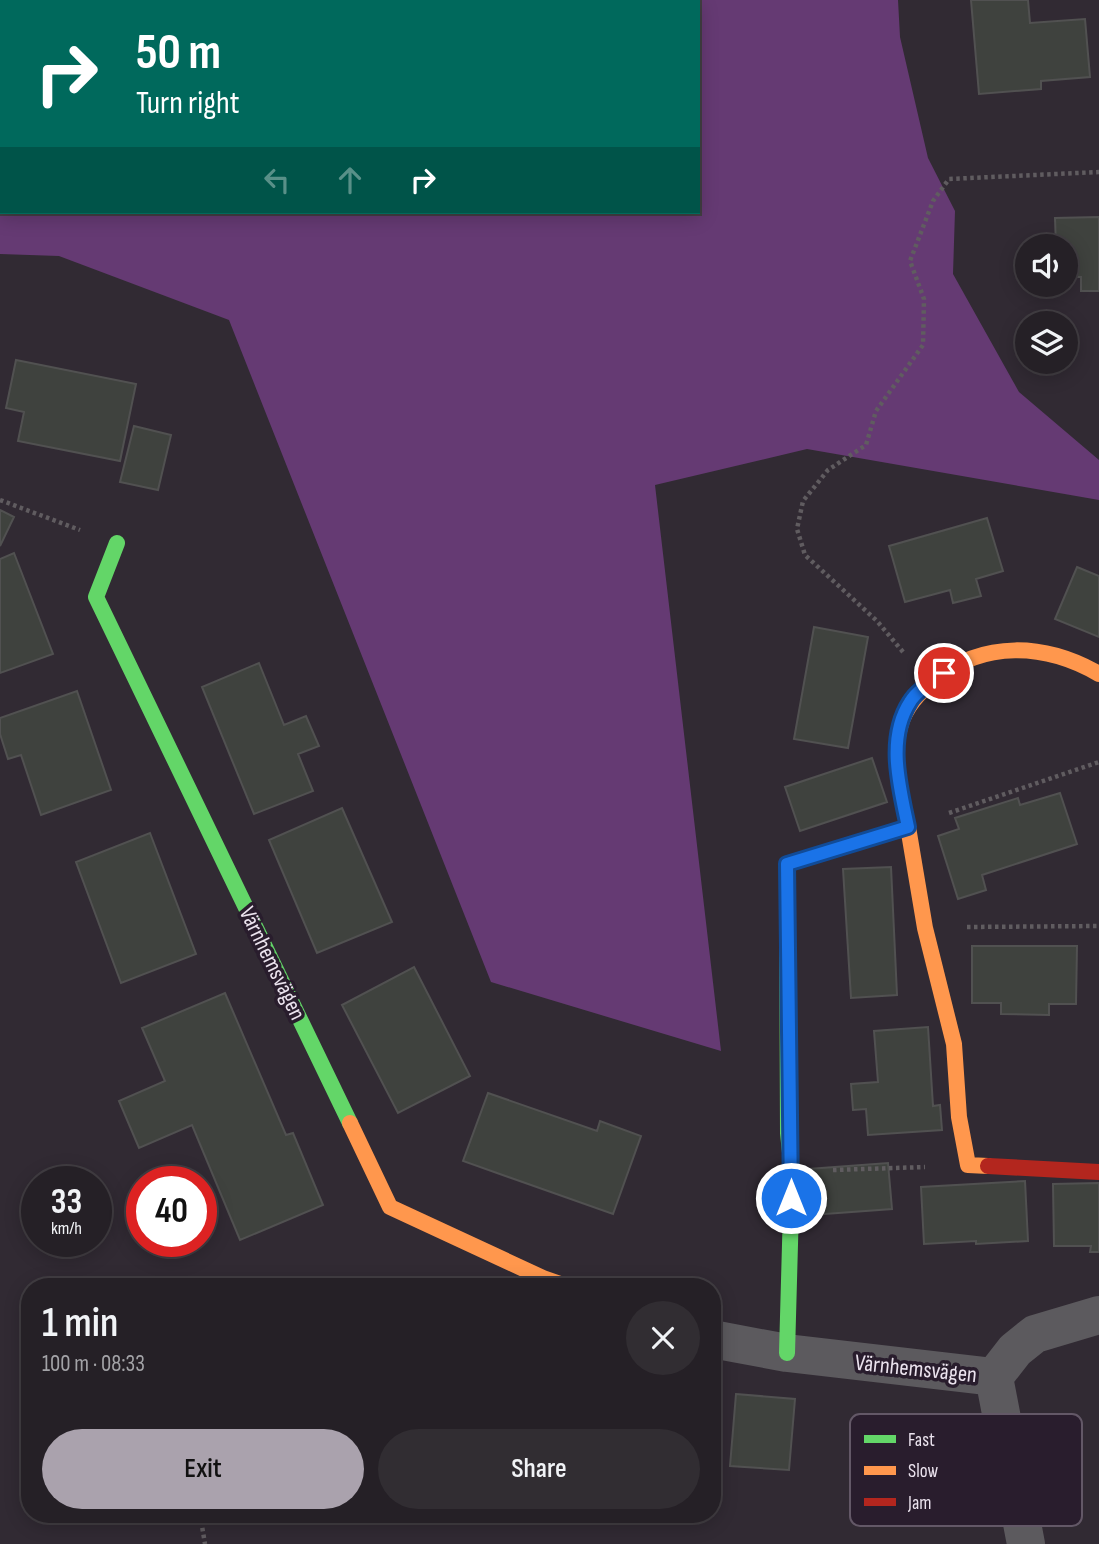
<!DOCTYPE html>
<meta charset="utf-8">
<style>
:root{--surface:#252026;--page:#312d32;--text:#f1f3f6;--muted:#a3a3a7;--line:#423e43;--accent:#aaa2ad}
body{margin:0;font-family:"Sofia Sans Condensed",sans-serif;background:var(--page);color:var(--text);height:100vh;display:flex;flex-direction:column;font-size:26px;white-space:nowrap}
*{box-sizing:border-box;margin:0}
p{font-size:23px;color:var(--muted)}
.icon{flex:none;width:38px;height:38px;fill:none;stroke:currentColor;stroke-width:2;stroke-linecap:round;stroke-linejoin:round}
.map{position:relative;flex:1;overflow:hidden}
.side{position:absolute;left:21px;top:1278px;width:700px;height:245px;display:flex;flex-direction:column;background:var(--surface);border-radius:28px;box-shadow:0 4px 18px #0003,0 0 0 2px var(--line)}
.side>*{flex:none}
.guide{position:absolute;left:0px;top:0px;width:700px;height:214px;box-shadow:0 4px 18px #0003,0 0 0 2px var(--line);background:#00695c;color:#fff;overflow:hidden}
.fabs{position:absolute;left:1015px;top:234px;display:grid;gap:14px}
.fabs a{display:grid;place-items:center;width:63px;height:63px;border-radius:50%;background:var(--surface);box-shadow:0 4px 18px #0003,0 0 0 2px var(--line);font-size:35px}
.speed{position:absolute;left:21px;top:1166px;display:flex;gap:14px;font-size:35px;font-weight:700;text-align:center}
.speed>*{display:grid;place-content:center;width:91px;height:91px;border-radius:50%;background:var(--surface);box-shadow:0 4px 18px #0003,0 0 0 2px var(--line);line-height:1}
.speed small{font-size:18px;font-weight:400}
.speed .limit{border:10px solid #d22;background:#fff;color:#111}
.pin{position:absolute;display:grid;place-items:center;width:60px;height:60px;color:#fff;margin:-30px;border:4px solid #fff;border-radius:50%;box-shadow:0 2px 7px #0007}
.me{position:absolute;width:77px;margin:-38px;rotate:0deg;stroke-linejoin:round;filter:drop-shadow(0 0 5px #0008)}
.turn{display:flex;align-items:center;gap:24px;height:147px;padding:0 21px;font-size:32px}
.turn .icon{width:91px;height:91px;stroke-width:2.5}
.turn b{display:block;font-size:49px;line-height:60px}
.lanes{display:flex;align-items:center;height:66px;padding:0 21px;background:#0003;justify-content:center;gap:35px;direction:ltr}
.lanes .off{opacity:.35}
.round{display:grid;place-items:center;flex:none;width:74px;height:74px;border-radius:37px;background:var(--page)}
.head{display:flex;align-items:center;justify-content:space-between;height:119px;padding:0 21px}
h1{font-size:42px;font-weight:600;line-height:52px}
.action{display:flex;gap:14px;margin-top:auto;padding:14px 21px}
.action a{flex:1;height:80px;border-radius:42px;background:var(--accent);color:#111;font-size:28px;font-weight:600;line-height:80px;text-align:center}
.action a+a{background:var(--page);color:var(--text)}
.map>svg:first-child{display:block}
</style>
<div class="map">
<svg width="1099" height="1544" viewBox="0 0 1099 1544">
<rect width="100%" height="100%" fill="#312a33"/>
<!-- forest -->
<path fill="#653a73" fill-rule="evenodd" d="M0 0H898L900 37 928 158 955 211 953 274 1019 392 1099 460V500L807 449 655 485 721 1051 491 982 229 320 59 256 0 254ZM2 2H698V212H2Z"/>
<!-- building -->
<path fill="#3f423e" stroke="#515151" stroke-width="2" d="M971 0H1028L1030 23 1085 19 1090 77 1041 81V89L979 94Z
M1099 217V291H1081V277H1066V247H1056L1055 218Z
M16 360 136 384 120 461 18 441 24 412 6 408Z
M134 426 171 435 158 490 120 482Z
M0 510 14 517 0 546Z
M987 518 1003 571 976 579 981 596 953 603 950 590 905 602 889 546Z
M14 553 53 654 0 673V559Z
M1077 567 1099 576V637L1055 619Z
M814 627 868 637 848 748 794 739Z
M259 663 284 725 306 716 319 746 298 754 313 791 254 814 202 687Z
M77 691 111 790 41 815 21 755 8 759 0 734V718Z
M872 758 887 802 800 831 785 787Z
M1060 793 1077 844 982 875 986 890 958 899 938 836 959 829 955 818 1018 798 1020 805Z
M342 808 392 922 317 953 269 840Z
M150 833 196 954 121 983 76 862Z
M891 867 897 995 851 998 843 869Z
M972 946H1077L1076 1004H1049V1015L1001 1014V1003H972Z
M414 967 470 1076 398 1113 342 1005Z
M225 993 286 1135 293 1133 323 1205 240 1240 192 1125 139 1148 119 1101 165 1081 142 1028Z
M928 1027 933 1106 940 1105 942 1130 868 1135 866 1109 853 1110 851 1084 878 1082 874 1031Z
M488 1093 597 1131 600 1121 641 1136 613 1214 463 1161Z
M888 1163 892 1209 798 1216 795 1170Z
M1025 1181 1028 1241 976 1244V1241L924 1244 921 1187Z
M1099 1183V1252H1090L1091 1246H1054L1053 1184Z
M736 1394 795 1399 789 1470 730 1466Z"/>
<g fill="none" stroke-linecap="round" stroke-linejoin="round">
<!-- path -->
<path stroke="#605c60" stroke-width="4.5" stroke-dasharray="3.5 3.5" stroke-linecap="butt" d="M0 500 80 530
M903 652 877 621 805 555 797 529 803 501 828 470 866 445 876 411 923 345 924 299 910 261 933 201 949 179 1099 172
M949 813 1099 762
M967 927 1099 926
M833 1170 925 1167
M200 1514 205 1544"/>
<!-- street -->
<path stroke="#5c5a5e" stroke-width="38" d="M712 1339 787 1353 994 1377 1026 1544
M994 1377 1015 1350 1035 1334 1099 1315"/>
<!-- fast -->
<path stroke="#63d668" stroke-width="16" d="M117 543 96 597 350 1123
M787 1353 792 1172 788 1133 787 876"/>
<!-- slow -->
<path stroke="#ff974d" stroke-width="16" d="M908 827 925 928 954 1044 959 1117 968 1165 988 1166
M787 876V864L908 827C902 795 891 759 900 727 905 707 919 693 934 680 984 640 1045 643 1099 674
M350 1123 390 1207 543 1278 566 1286"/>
<!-- jam -->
<path stroke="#b3261e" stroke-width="16" d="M988 1166 1099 1172"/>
</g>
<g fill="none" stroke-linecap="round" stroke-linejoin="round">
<!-- route casing -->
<g stroke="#114b97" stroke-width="18">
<path id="route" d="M791 1198 787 864 908 827C900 788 886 739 910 702 917 690 933 681 944 673"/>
</g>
<!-- route -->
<use href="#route" stroke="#1a73e8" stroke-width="12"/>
</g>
<g text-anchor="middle" stroke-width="7" stroke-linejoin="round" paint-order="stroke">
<!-- street labels -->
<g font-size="23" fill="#ebe3ee" stroke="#291d2d">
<text transform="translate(273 963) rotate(64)" y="8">Värnhemsvägen</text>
<text transform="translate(916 1368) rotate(6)" y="8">Värnhemsvägen</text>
</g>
</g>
<!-- legend -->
<rect x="850" y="1414" width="232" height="112" rx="10" fill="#291d2d" stroke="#635867" stroke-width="2"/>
<rect x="864" y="1435" width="32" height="8" fill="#63d668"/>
<rect x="864" y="1466" width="32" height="9" fill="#ff974d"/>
<rect x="864" y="1498" width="32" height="8" fill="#b3261e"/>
<g font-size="19" fill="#ebe3ee">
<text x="908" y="1446">Fast</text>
<text x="908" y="1477">Slow</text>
<text x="908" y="1509">Jam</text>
</g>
</svg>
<div class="fabs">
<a><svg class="icon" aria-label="sound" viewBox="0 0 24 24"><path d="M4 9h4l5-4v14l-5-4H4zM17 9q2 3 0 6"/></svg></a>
<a><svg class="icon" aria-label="layers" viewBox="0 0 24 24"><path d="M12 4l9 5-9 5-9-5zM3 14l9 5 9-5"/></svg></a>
</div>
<div class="speed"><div>33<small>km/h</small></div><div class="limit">40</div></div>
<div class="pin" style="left:944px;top:673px;background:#d93025"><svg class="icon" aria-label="arrive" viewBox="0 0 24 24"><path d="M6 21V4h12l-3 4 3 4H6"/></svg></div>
<svg class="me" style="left:791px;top:1198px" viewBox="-20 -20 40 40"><circle r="17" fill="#1a73e8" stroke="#fff" stroke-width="3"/><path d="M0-11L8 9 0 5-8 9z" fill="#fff"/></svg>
<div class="guide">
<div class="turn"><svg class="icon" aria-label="right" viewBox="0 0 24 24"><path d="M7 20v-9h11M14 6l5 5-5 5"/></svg><div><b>50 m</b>Turn right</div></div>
<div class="lanes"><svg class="icon off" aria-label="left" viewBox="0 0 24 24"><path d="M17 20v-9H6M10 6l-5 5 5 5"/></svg><svg class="icon off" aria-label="ahead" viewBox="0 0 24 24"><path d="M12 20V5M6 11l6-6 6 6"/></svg><svg class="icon" aria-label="right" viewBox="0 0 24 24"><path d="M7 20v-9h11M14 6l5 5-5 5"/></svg></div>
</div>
<section class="side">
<div class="head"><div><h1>1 min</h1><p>100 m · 08:33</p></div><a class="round"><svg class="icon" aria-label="close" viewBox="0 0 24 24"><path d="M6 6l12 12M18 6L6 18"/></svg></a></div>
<div class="action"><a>Exit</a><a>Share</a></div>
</section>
</div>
